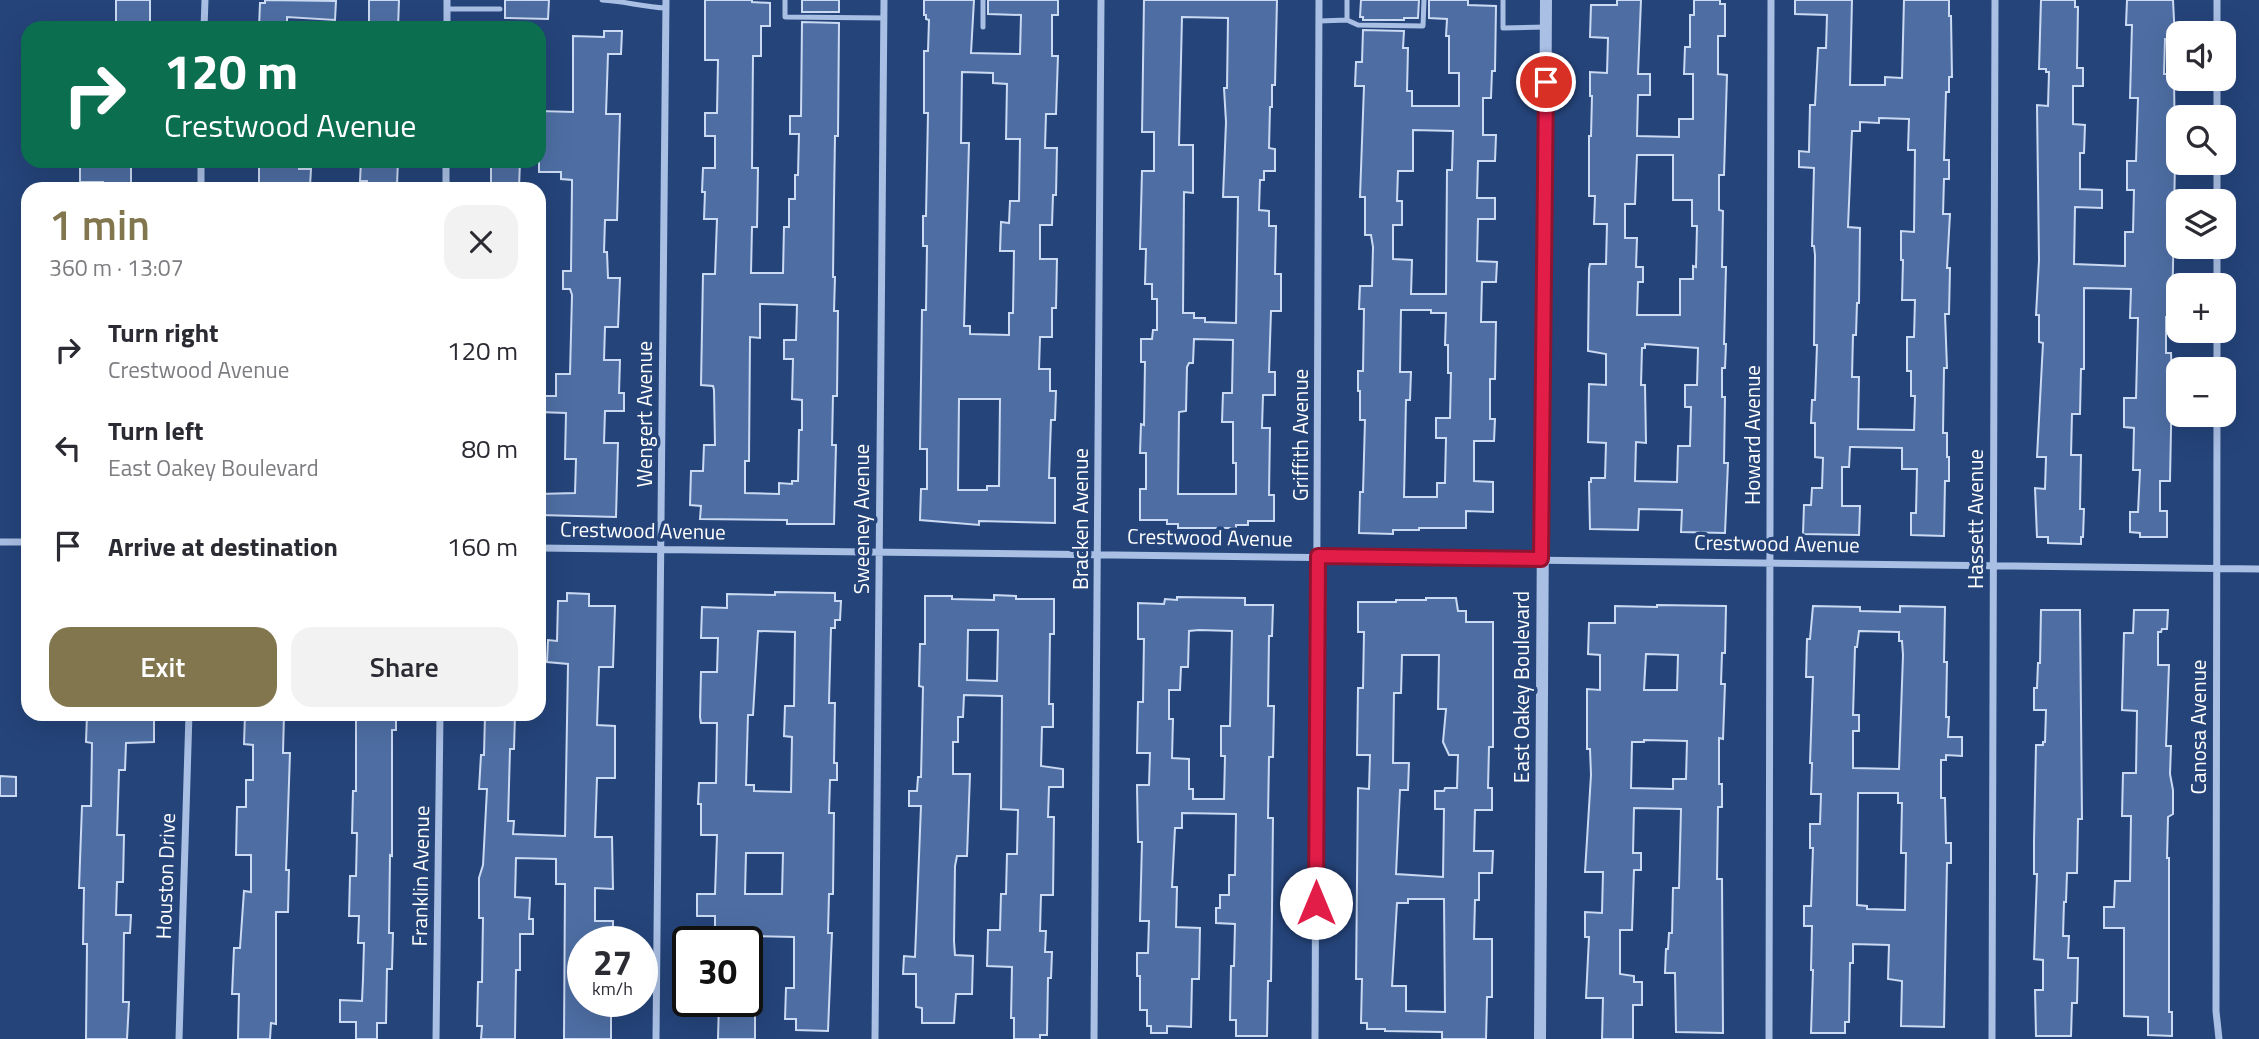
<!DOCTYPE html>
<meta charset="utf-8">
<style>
:root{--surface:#fff;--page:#f2f2f3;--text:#2b2b33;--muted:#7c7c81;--accent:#82764e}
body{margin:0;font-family:"Titillium Web",sans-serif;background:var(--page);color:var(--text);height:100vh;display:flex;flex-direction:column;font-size:26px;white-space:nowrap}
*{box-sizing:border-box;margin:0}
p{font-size:23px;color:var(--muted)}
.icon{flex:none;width:38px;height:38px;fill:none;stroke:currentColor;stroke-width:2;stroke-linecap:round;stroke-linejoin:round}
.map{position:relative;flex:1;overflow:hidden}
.side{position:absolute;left:21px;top:182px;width:525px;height:539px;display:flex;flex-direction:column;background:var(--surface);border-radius:21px;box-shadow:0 7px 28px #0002}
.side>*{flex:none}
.guide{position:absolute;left:21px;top:21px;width:525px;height:147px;border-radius:21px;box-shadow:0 7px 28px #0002;background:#0b6e4f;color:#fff;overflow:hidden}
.controls{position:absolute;left:2166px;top:21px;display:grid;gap:14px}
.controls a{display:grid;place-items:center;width:70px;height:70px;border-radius:14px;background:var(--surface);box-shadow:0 7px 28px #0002;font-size:35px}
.speed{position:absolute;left:567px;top:926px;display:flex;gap:14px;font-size:35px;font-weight:700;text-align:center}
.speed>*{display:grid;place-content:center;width:91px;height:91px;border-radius:50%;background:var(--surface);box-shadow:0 7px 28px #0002;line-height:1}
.speed small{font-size:18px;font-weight:400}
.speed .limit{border:4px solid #111;border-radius:10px;background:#fff;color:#111}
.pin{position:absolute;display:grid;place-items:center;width:60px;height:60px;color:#fff;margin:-30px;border:4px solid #fff;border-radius:50%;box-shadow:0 2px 7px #0007}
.me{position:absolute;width:77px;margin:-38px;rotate:0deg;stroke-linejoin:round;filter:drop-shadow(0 0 5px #0008)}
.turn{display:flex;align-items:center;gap:24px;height:147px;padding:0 28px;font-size:32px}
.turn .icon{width:91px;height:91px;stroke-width:2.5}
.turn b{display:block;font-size:49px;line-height:60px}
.round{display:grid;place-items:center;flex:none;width:74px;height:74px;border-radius:21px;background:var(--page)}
.overview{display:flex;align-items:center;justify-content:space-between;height:119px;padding:0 28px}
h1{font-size:42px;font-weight:600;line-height:52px;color:var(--accent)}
.action{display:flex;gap:14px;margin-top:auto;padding:14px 28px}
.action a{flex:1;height:80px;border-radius:21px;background:var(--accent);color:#fff;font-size:28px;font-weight:600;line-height:80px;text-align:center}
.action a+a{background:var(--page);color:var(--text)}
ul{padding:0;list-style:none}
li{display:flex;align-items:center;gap:21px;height:98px;padding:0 28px}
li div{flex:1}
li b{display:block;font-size:26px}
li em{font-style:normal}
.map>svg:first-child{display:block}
</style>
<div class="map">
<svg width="2259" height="1039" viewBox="0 0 2259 1039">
<rect width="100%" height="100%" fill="#25447a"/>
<!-- building -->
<path fill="#4e6ea3" stroke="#cbdaf3" stroke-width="2" fill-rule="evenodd" d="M116 0H150V28H116Z
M265 0 336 1 335 20 287 17V28H259L260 3H265Z
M369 0H399L398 28H369Z
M505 0H549L548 19 505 18Z
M705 0H752V2L770 3V26H761V56H753L752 168H758L757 227H752L751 273H783L784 227H789V199H795V175H798L799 134H790V116H801L802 22 839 23 838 136H835L834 200 833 277H835L834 311H838L837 396H833L832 445H836L834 524H787V520L700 519 701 506 690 505 691 471H703L704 445H715L714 390 713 386 701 385 703 274H715L717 219H704L705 192H702L703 168H715V136H705V113H717L718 60H705ZM760 304 797 305 796 340H784V359H793L792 399 802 400V430H799L798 481H792V484L779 483V494L745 493V461H749L750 337 760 338Z
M802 0H839V12H802Z
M924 0H974L971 53 1020 54 1021 15 988 14V0H1058V15H1052V56H1058L1056 114H1046L1045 148H1057L1056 195H1053L1052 225H1040V259H1057L1056 308H1052V337H1040L1039 369H1050V391H1056L1055 420H1051L1049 478H1055V523L979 521V525L920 520 921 489H927V449H920L922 310H926L927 246H923V216H926L928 113H924V51H928L929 20 926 19V15H924ZM962 72 993 73V83L1007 84 1006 139H1020L1019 201H1010L1009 223 1001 222 1000 251H1014L1013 313H1009V335L970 334V326H964L969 143H961ZM959 399H1000L999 486H987V490H958Z
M1144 0H1277L1275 85H1272V107H1270L1269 148 1275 149V171H1264V180H1260L1259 210 1269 211V226H1276L1275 274H1281V311H1271L1269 372H1275V395H1263L1262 428H1270L1269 495H1274V521H1248V525H1236V528H1178V524H1167V520H1140V489H1146V453H1140L1141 424 1144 425 1145 362H1141V339H1152L1153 330H1157V299H1152V284H1145L1146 249H1140L1142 171H1154V132H1142ZM1182 17 1228 18 1227 88H1224L1226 122 1223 197H1238L1236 323 1205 322V318H1194V313H1183L1184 192 1193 193V145H1179ZM1194 339 1233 340 1232 393H1223L1222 422H1233V463H1236V494H1178L1179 412 1186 411 1187 367 1189 363H1193Z
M1361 0H1419L1418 18H1404V20H1363V17H1360Z
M1429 0H1468V5L1496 6 1495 71H1492L1491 98H1483V135H1496L1495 161H1478L1477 198H1495V219H1478L1477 261 1497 262 1496 282H1482L1481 322H1496L1495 379H1490V419H1495L1494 441H1474V481L1493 482V512L1466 511V528H1419V530H1393V534L1359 533 1360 492H1363L1365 420H1360V391H1358V371H1363L1364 309H1359L1360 286H1372L1373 247 1371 235H1365V197H1360L1364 86H1355L1356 62H1362L1363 30 1404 31 1403 48H1408L1407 91H1412V106H1459V73H1449V36H1446L1447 19 1429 18ZM1413 130 1453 131 1452 170H1447L1446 294H1411L1412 260 1393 259V225H1402V201H1397L1398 171H1413ZM1401 310H1431V313H1446L1445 345H1448V373H1451L1450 418H1436V438H1446L1445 481V483H1437V497H1404L1406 400H1410L1411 372H1400Z
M1617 0H1641L1638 74H1650V95H1638L1637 136 1679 137V119H1693V74H1684L1685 47H1690V15H1694V0H1720V4H1725V36H1718V74L1727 75 1724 175H1719V210L1723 211 1722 267H1726L1724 344H1726L1725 368H1722V397H1725L1724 463H1728L1725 533 1681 532 1682 510 1639 509 1638 530 1590 529 1589 482H1591V478H1605L1606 443 1588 442 1589 384 1606 385V354L1588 351 1589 269 1590 264H1606L1607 224H1594L1595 196H1589V136H1591L1592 96H1590V72L1607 73 1608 38 1590 37 1591 5H1617ZM1637 155H1673V200H1692V226H1697L1696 267 1693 266V279H1680V315H1637L1638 282H1643V267H1636L1637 238H1625V204H1635ZM1645 344 1698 348 1697 385H1685V407H1691L1690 446H1678L1677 482 1635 481 1636 442 1646 443 1645 385H1641L1642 348H1645Z
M1795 0H1852L1850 85H1885V77L1902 78 1904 0H1949V16H1951L1952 77H1949V92H1946L1944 160H1949V179H1944L1943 214H1950L1947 268H1950L1949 314H1945L1947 368H1944L1943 433H1947V457H1949V481H1945L1944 536 1911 535V513H1916L1917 469H1902V448L1852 447H1850L1849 467H1842V506H1860L1859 535 1803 534 1804 505H1811L1812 488H1822L1823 458 1815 457V423H1811L1812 400H1815L1817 345H1814L1815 255 1814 246H1812L1814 168 1799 167V151L1809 152 1810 105H1815L1818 48H1826L1827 15 1795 14ZM1879 118 1909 119 1908 150H1915L1914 232 1901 231V260H1903L1902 300H1915L1914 337H1907V371H1911V396H1915L1914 430 1858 429 1859 377H1852L1853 335H1856L1857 303H1859L1860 228 1848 227 1852 131H1860V122L1879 123Z
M2041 0H2075V7H2078L2077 68H2083V86H2073V124L2085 125 2084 153H2080V189L2102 190V208L2075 207 2074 264 2125 266V232H2133L2134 190H2127V161H2136L2138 98H2130L2132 25H2126L2127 0H2173L2175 40 2165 39 2164 74H2174L2175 162 2172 317H2166V353H2171L2172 376 2170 481H2160V511H2167V537H2140V533L2130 532V512H2138L2140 470H2133L2134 428 2124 427V398H2136L2138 318H2130L2131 289 2084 288V369H2081L2080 414H2072L2071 455H2081L2080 509H2084L2083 537H2081V544L2048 543V537H2037L2035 488 2045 489 2046 457H2037L2043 343 2039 342V315H2036L2039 260 2037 105 2048 106 2049 72H2046V69H2039Z
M604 31H622L621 54H608L606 114H620L617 220H605L604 252H607L608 278H620L618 327H605L604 360H620L619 393H624V411H605L604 443H618L616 517 539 515V494L575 493 576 459H565L566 413 539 412V396H556V374H570L572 295 570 289H563V271H571L572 184V180L561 179V172H539V111L573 112V36L604 37Z
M83 161H131V189H103V182H80V163Z
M266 161H299V169H311L310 186 259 185V165H266Z
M361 161H398L397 185 367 184V181H360Z
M491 161H520L519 188 491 187Z
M775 592 835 593V601H841L840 620H835V628H831L829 703H835L834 763H837V780H830L829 813H834L833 894H829L828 933H832L828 1031 796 1030V1019H785L786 988H794V937L753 936V942H719V939H715V916H697V894H715L717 835H701V804H698L699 783H716L717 723H701L700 717 701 672H717L718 638H701L702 607 727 608V594L775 595ZM758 631 795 632 794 706H785L784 736 792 737 791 792 754 791V785H746L748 715H753ZM746 853H783L782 894H745Z
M567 593 589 594V606H615L613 667H599L597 725 615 726V778H597L595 837H612L613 889 595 888V921H613V942H583V1001H590V1004H611V1039H564L565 884H556V859L516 858 515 897 530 898 529 919H533V934H520V970H516L515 1039H481L482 1026H477L478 982H482L483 918H479V878L483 865 487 789H479L481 755H484L485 714H515L514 749H510L508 821H514L513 834 565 836 568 664 547 662 548 640 557 641 558 601H567Z
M994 595 1016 596V599H1054V634H1050L1049 704H1053V727H1042L1041 766 1063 769V787H1049L1048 817H1054L1053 895H1041L1040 931H1046L1045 952H1052L1051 978H1048L1047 1035H1040V1039H1014V1018H1011L1012 967 987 966 988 930H1000L1001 894H1006L1007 854H1017L1018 810 1001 809 1002 696 964 695 963 717H958V742H953V774H970L967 856H957L955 866 954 941 955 955 973 956 972 994H956L954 1023H922V1008L916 1007V974H903L904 956 915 957 921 806H909V791H917L918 777H921L923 687 919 686 920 644H925V596H952V599L994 600ZM968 630H998L997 681 967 680Z
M1177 597 1245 598V605H1273L1272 636H1269L1268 706H1274L1273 757H1269L1268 818H1273L1272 910 1271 981H1268L1267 1036H1236V1020H1230L1231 966H1234L1235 924 1216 923V908H1220V895H1229V875H1235L1236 814 1182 813V828H1175L1172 887H1177L1176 927 1200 928 1199 979H1192L1191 1027 1167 1026V1033H1151V1026H1147V1010H1140V976H1137V953H1148L1149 921H1140L1142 842H1138L1137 785H1149L1150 753H1137L1138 702H1143L1144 639H1138V603L1164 604 1165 599 1177 600ZM1199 630 1232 631 1230 726H1221V756H1225L1224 799H1193V789H1189V759L1172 758 1173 719H1169V690H1180L1181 667H1188L1189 631Z
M1426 598H1456L1458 611H1466V622H1493V747H1489L1488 788H1492V810H1475L1474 851H1493L1492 873H1479V900H1475L1474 939H1492V997H1487L1486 1039H1442V1032L1385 1031V1029H1367V1023H1361L1362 979H1356L1358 788 1369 789 1370 755H1357L1358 688H1363L1364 632H1358V602H1396V600H1426ZM1402 655H1439L1438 709H1446L1443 742 1449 755H1458L1457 788H1445L1444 791H1435V809H1444L1443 877 1396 874 1400 790H1408L1409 763H1393L1394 693H1401ZM1408 899H1444L1445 1012 1406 1011V986H1392L1397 903H1408Z
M1657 605 1726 606 1725 653H1722L1721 684H1725L1723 739 1719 738V784H1722V807H1718L1717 879H1722L1723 1033 1676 1032 1675 973H1665L1666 949H1668L1669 933H1672L1673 888H1679L1681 809 1634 808 1633 853H1641V870H1634L1632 930H1620V974L1634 976V982H1642V1005H1633V1039H1602L1603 998H1586L1589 937H1585V912L1602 913 1603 872H1585L1591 775 1590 749H1587V689L1600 690V655L1588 654 1589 623H1615V606L1657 607ZM1646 654 1678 655 1677 690H1644ZM1644 740 1687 741 1686 779H1673V789L1631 788 1632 742H1644Z
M1813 606 1860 607V611L1900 612V606L1945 607 1944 662H1947L1946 717H1949L1948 737H1962V756L1946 755V760H1941V798H1945L1946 843H1951V863H1947L1944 1027 1901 1026 1902 981 1888 979 1889 945 1853 944V963H1850L1849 1022H1845V1033H1811L1813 970H1811L1812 926H1804V906H1811L1813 848H1810V824H1820L1821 794H1811L1812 763H1810L1813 677H1806L1807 639H1810ZM1859 631 1899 632V641H1902L1903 655 1899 769 1853 768V731H1859V715H1853L1855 647H1857ZM1858 793H1898V803H1902L1901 853H1906L1905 910 1867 909V906L1857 905Z
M2041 610H2080L2082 819H2078L2077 873H2067L2066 902H2064L2063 936H2069L2068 958H2078L2077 1003H2072L2071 1036H2036L2035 990H2043V960L2034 959 2037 874H2034V841L2036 745H2043V742H2045L2046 710H2034V688H2037L2038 663H2040Z
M2134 610H2168L2167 629H2162L2161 632H2158V665H2169L2166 746H2171L2170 774 2173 790V814L2168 817 2167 858H2169V1012H2172V1036L2148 1035V1017L2124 1016V928H2104V907H2114L2115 881H2130L2131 816H2122L2123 773H2136L2137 711 2122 710 2124 633H2133Z
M101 714H154V742L126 743 125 770H119L117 835H124L123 882H117L116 915H131L130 933H124L123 1002H129L127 1039H86L87 944H83L84 888H79L82 806H91L92 743 86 742 87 715Z
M245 714H284L283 753H290L286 870H289L288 912H276V1024L271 1023 270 1039H238L239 994H232L234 948H240L244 891 251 892V855H236L237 807H246V780H253V745L244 744Z
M356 714H396V730H392V856L390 855 389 933H393L392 969H387L386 1023H377V1039H356V1022H340V1000L362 1001 363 979 364 943H358L359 916H349L350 876H356L357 833H352L353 791H356Z
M0 776 16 777V796H0Z
M719 1001H755V1039H718Z"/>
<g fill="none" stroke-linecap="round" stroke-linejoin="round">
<!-- service -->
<path stroke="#a9bfe4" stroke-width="5" d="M602 0C624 1 643 7 666 8
M785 0V17L884 18
M1503 0V28L1546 27
M447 9H500
M1347 20 1358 25 1423 26 1424 0
M1319 21 1347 20V0
M983 27V0"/>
<!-- minor -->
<path stroke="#a9bfe4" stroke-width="7" d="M204 28 205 0
M447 28V0
M2217 33V0
M2217 117V79
M201 189V161
M446 189V161
M2217 201V163
M2217 285V247
M2217 369V331
M2217 415 2216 1011 2219 1039
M0 542H28
M539 548 2259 569
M179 1039 189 714
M436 1039 440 714
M656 1039 666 0
M875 1039 884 0
M1094 1039 1101 0
M1315 1039 1319 0
M1769 1039 1771 0
M1992 1039 1995 0"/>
<!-- tertiary -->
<path stroke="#a9bfe4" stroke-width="12" d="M1540 1039 1546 0"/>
</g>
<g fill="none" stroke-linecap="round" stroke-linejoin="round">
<!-- route casing -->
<g stroke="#92132f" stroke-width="18">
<path id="route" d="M1316 903 1318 556 1541 559 1546 82"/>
</g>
<!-- route -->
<use href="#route" stroke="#e11d48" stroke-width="12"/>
</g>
<g text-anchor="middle" stroke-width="7" stroke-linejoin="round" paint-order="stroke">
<!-- street labels -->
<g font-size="21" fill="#fff" stroke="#25447a">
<text transform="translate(645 414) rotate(-90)" y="7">Wengert Avenue</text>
<text transform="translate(1301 435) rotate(-90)" y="7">Griffith Avenue</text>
<text transform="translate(1753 435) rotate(-90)" y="7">Howard Avenue</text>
<text transform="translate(862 519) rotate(-90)" y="7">Sweeney Avenue</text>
<text transform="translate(1081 519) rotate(-90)" y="7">Bracken Avenue</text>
<text transform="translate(1976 519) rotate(-90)" y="7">Hassett Avenue</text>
<text transform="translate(643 531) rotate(1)" y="7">Crestwood Avenue</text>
<text transform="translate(1210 538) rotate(1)" y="7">Crestwood Avenue</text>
<text transform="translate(1777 544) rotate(1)" y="7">Crestwood Avenue</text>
<text transform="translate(1522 687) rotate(-90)" y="7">East Oakey Boulevard</text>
<text transform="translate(2199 727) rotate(-90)" y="7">Canosa Avenue</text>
<text transform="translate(166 876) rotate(-88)" y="7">Houston Drive</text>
<text transform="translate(421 876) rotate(-89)" y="7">Franklin Avenue</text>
</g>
</g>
</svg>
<div class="controls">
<a><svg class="icon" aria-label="sound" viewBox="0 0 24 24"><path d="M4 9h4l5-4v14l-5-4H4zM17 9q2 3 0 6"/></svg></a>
<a><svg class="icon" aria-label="search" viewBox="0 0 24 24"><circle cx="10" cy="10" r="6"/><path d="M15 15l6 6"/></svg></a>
<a><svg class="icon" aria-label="layers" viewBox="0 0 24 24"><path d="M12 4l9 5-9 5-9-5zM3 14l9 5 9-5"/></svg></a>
<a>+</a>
<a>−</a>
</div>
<div class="speed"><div>27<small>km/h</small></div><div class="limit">30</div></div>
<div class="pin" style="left:1546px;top:82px;background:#d93025"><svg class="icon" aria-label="arrive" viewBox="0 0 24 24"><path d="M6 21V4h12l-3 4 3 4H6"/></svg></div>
<svg class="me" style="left:1316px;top:903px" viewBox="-20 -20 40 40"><circle r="19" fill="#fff"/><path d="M0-13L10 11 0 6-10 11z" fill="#e11d48"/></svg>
<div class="guide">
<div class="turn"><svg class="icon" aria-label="right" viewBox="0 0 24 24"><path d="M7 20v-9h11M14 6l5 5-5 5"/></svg><div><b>120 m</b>Crestwood Avenue</div></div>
</div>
<section class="side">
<div class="overview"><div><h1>1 min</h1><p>360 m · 13:07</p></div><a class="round"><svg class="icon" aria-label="close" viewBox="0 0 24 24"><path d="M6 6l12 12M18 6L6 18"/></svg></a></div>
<ul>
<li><svg class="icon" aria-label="right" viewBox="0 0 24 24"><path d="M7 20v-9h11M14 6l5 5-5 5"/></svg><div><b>Turn right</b><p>Crestwood Avenue</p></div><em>120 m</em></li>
<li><svg class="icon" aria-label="left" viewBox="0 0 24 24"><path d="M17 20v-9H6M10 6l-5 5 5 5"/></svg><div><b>Turn left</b><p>East Oakey Boulevard</p></div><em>80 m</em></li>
<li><svg class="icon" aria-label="arrive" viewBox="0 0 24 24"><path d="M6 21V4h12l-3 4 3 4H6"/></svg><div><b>Arrive at destination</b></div><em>160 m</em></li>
</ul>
<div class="action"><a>Exit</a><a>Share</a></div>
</section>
</div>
